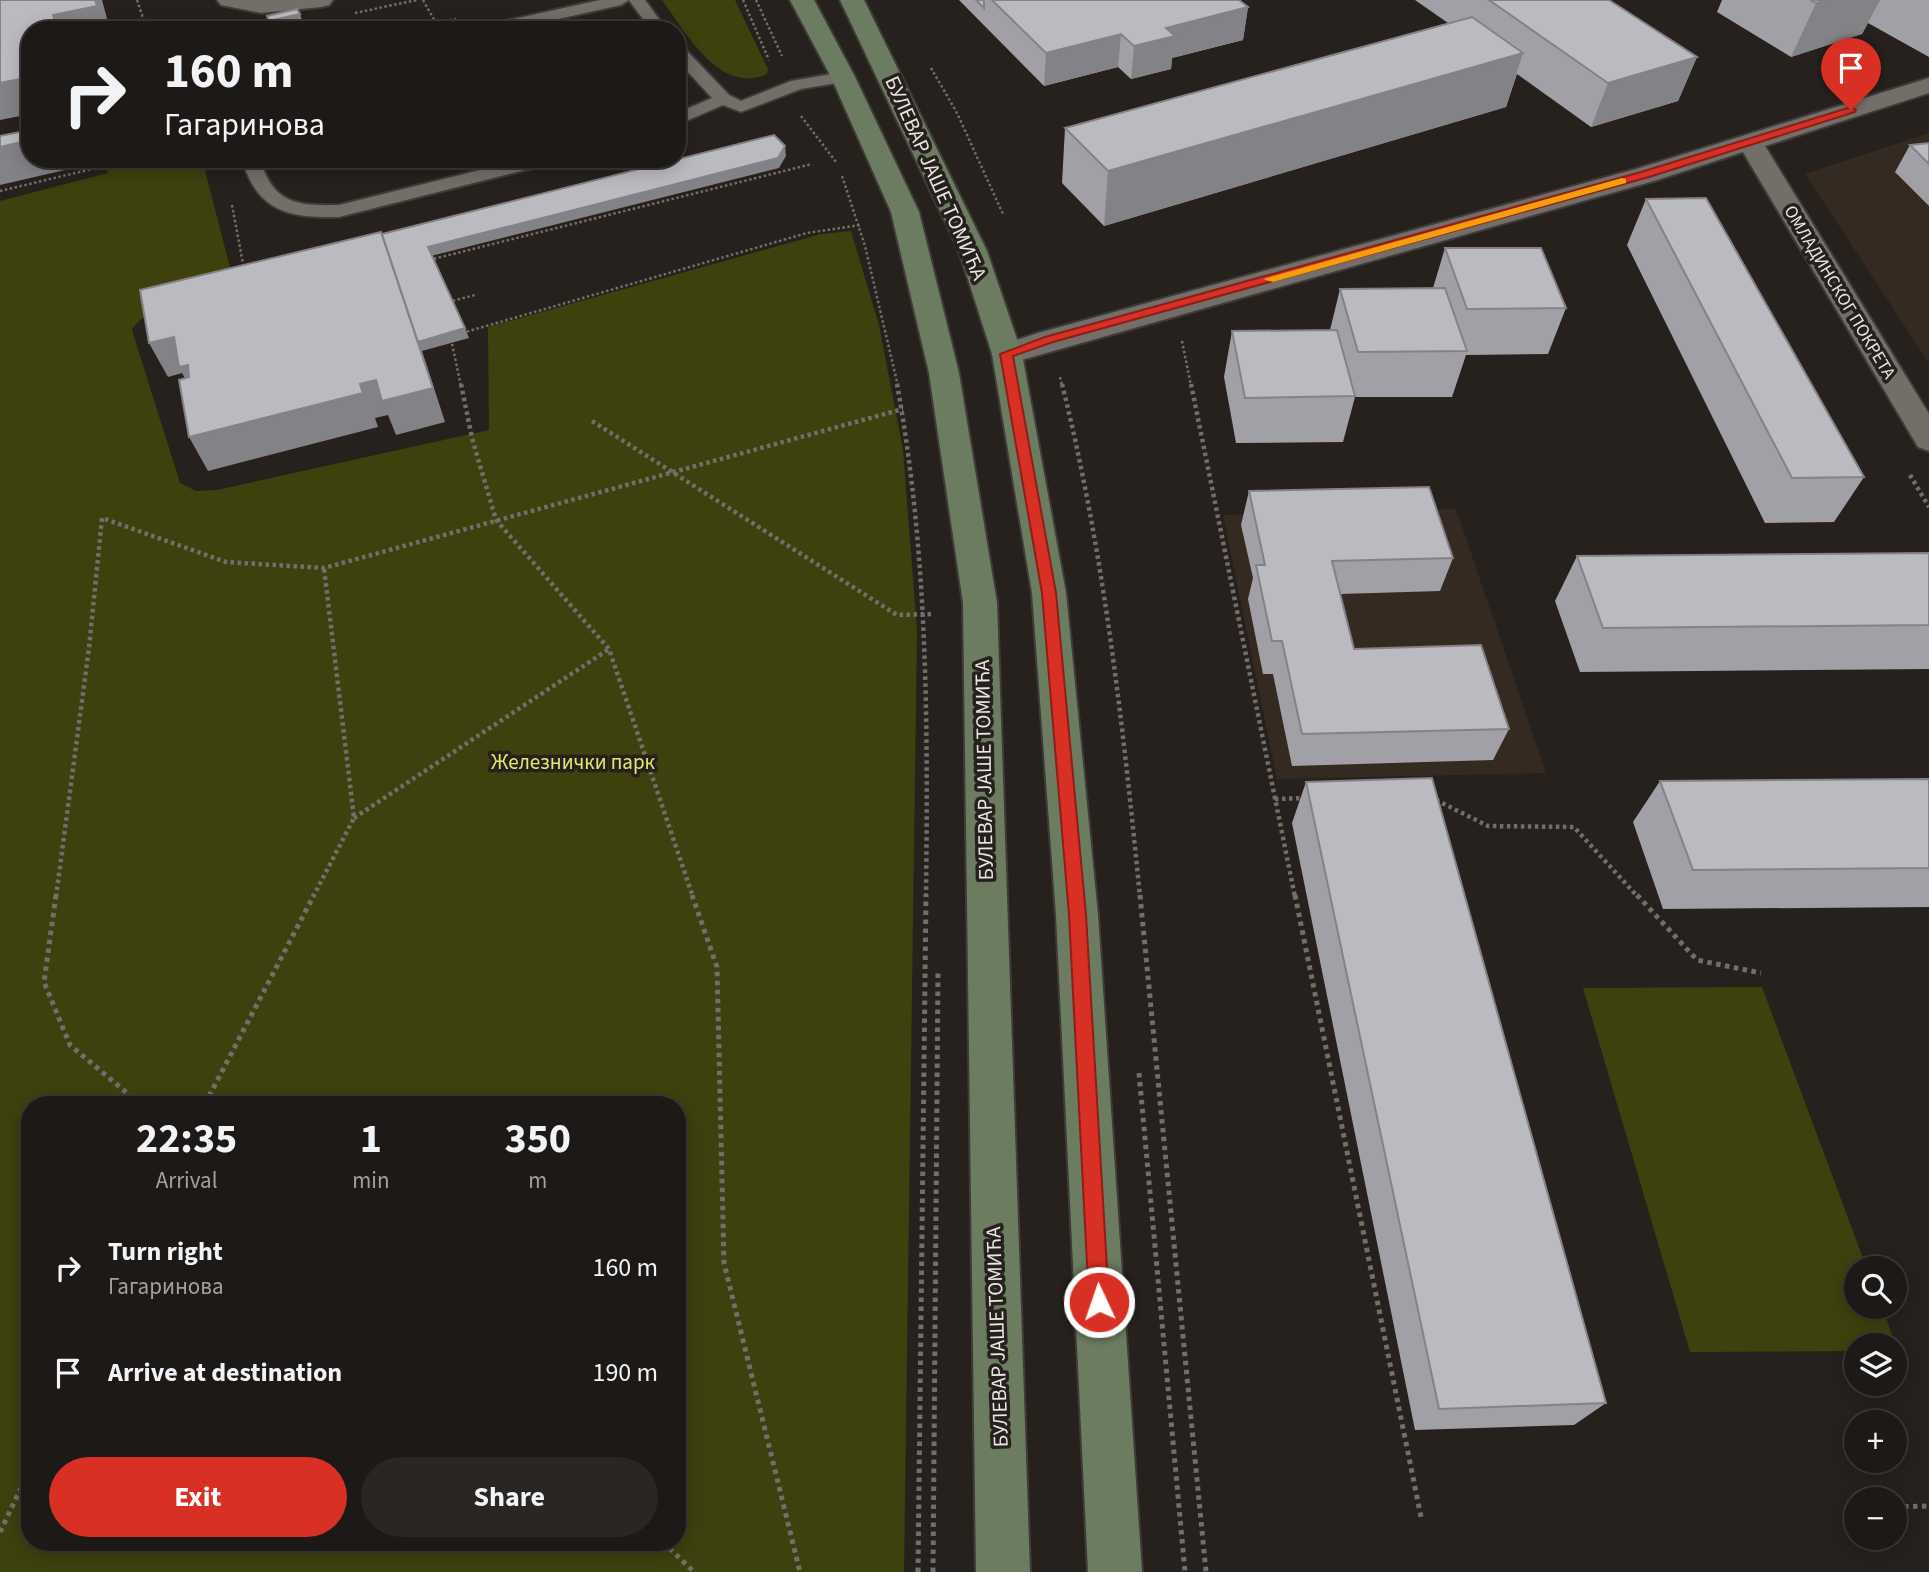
<!DOCTYPE html>
<meta charset="utf-8">
<style>
:root{--surface:#1c1916;--page:#292623;--text:#f1f3f6;--muted:#a0a0a1;--line:#3a3835;--accent:#d93025}
body{margin:0;font-family:"Source Sans 3",sans-serif;background:var(--page);color:var(--text);height:100vh;display:flex;flex-direction:column;font-size:26px;white-space:nowrap}
*{box-sizing:border-box;margin:0}
p{font-size:23px;color:var(--muted)}
.icon{flex:none;width:38px;height:38px;fill:none;stroke:currentColor;stroke-width:2;stroke-linecap:round;stroke-linejoin:round}
.map{position:relative;flex:1;overflow:hidden}
.panel{position:absolute;left:21px;top:1096px;width:665px;height:455px;display:flex;flex-direction:column;background:var(--surface);border-radius:28px;box-shadow:0 4px 18px #0003,0 0 0 2px var(--line)}
.panel>*{flex:none}
.banner{position:absolute;left:21px;top:21px;width:665px;height:147px;border-radius:28px;box-shadow:0 4px 18px #0003,0 0 0 2px var(--line);background:#1c1916;color:var(--text);overflow:hidden}
.controls{position:absolute;left:1844px;top:1256px;display:grid;gap:14px}
.controls a{display:grid;place-items:center;width:63px;height:63px;border-radius:50%;background:var(--surface);box-shadow:0 4px 18px #0003,0 0 0 2px var(--line);font-size:35px}
.pin{position:absolute;display:grid;place-items:center;width:60px;height:60px;color:#fff;margin:-72px -30px;border-radius:50% 50% 50% 0;rotate:-45deg;box-shadow:0 0 7px #0007}
.pin .icon{rotate:45deg}
.me{position:absolute;width:77px;margin:-38px;rotate:357deg;stroke-linejoin:round;filter:drop-shadow(0 0 5px #0008)}
.turn{display:flex;align-items:center;gap:24px;height:147px;padding:0 28px;font-size:32px}
.turn .icon{width:91px;height:91px;stroke-width:2.5}
.turn b{display:block;font-size:49px;line-height:60px}
.eta{display:flex;justify-content:space-evenly;align-items:center;height:119px;text-align:center}
.eta b{font-size:42px;font-weight:700;line-height:49px}
.cta{display:flex;gap:14px;margin-top:auto;padding:14px 28px}
.cta a{flex:1;height:80px;border-radius:42px;background:var(--accent);color:#fff;font-size:28px;font-weight:700;line-height:80px;text-align:center}
.cta a+a{background:var(--page);color:var(--text)}
ul{padding:0;list-style:none}
li{display:flex;align-items:center;gap:21px;height:105px;padding:0 28px}
li div{flex:1}
li b{display:block;font-size:26px}
li em{font-style:normal}
.map>svg:first-child{display:block}
</style>
<div class="map">
<svg width="1929" height="1572" viewBox="0 0 1929 1572">
<rect width="100%" height="100%" fill="#26211d"/>
<!-- built -->
<path fill="#342a22" d="M1929 133V363L1805 174Z
M1456 509 1546 773 1277 779 1223 515Z"/>
<!-- green -->
<path fill="#3e400e" fill-rule="evenodd" d="M662 0H735L768 69 767 74C720 96 684 30 662 0Z
M104 159H202L233 279C205 290 147 304 132 330L180 483 196 491 217 490 489 430 488 327 821 234 851 231 879 325 903 450 917 630 904 1572H0V201L108 173ZM30 1104H677V1542H30Z
M1762 987 1867 1269H1857V1307H1882L1898 1351H1895V1346H1857V1351L1690 1352 1583 988Z"/>
<g fill="none" stroke-linecap="round" stroke-linejoin="round">
<!-- lane casing -->
<g stroke="#3f3b38" stroke-width="4">
<path id="lane" d="M600 0H629L621 5 509 30H478L486 25Z
M629 0H645L667 30H651Z
M677 45 683 47 729 95 741 101 791 81 843 72 851 77 843 82 801 89 741 112 723 105 677 125V113L712 98 677 60Z
M242 159H260C273 204 297 206 339 205L524 159H556L553 163 339 217C289 218 257 212 242 159Z"/>
</g>
<!-- street casing -->
<g stroke="#3f3b38" stroke-width="4">
<path id="street" d="M217 0H333L329 5 321 7 261 13 221 5Z
M1929 78V93L1765 146 1929 414V451L1918 447 1743 152 1654 181 1018 361 1007 363 996 361 992 354 996 347 1038 333 1636 169Z"/>
</g>
<!-- secondary casing -->
<g stroke="#3f3b38" stroke-width="4">
<path id="secondary" d="M790 0H814L855 77 919 212 959 373 997 603 1030 1572H976L963 603 929 373 891 212 831 77Z
M840 0H864L987 251 1022 354 1066 593 1098 915 1142 1572H1088L1056 915 1032 593 992 354 959 251Z"/>
</g>
<!-- path-far2 -->
<path stroke="#736e6b" stroke-width="2.5" stroke-dasharray="2.5 2.5" stroke-linecap="butt" d="M137 0 147 30
M423 0 436 23 456 19
M743 0 769 60
M756 0 782 56
M355 13 417 0
M410 30 436 23 440 30
M931 68 957 113 1003 214
M801 116 836 162
M842 176 865 246 898 386
M0 191 134 159
M232 205 244 269
M429 260 812 164
M448 302 475 295
M462 333 807 233 860 225
M451 339 461 386
M1182 341 1191 386
M1060 377 1062 386"/>
<!-- path-far1 -->
<path stroke="#736e6b" stroke-width="4.5" stroke-dasharray="3.5 3.5" stroke-linecap="butt" d="M461 384 472 438 496 520 609 649 693 897
M897 384C928 554 928 725 926 897
M1062 384C1104 552 1123 725 1140 897
M1191 384 1295 897
M592 421 897 615 933 614
M1910 475 1929 507
M1275 799 1305 798
M1436 800 1488 826 1574 827 1638 897
M354 818 609 649
M56 897 89 648 102 518 226 562 324 568 903 409
M313 897 354 818 324 568"/>
<!-- path -->
<path stroke="#736e6b" stroke-width="5" stroke-dasharray="4.5 4.5" stroke-linecap="butt" d="M56 895 44 982 70 1045 140 1104
M692 895 717 967 724 1263 800 1572
M1140 895 1206 1572
M1295 895 1421 1517
M1637 895 1697 960 1761 973
M1139 1073 1185 1572
M205 1104 314 895
M1895 1507 1929 1506
M0 1532 30 1469
M663 1542 694 1572
M918 1572 926 895
M933 1572 938 971"/>
<!-- lane -->
<use href="#lane" fill="#746e69" fill-rule="evenodd"/>
<!-- street -->
<use href="#street" fill="#746e69" fill-rule="evenodd"/>
<!-- secondary -->
<use href="#secondary" fill="#6b7c60" fill-rule="evenodd"/>
</g>
<!-- wall -->
<path fill="#a1a0a6" d="M959 0H1239L1248 7 1243 40 1172 58 1171 69 1131 79 1118 67 1044 86Z
M1415 0H1609L1697 57 1678 101 1591 127 1517 74 1506 107 1104 226 1062 183 1065 128 1448 23Z
M1722 0H1929V57L1868 23 1862 34 1791 57 1717 12Z
M1929 143V206L1895 172 1910 145Z
M1646 199 1864 477 1834 522 1765 523 1627 245Z
M1445 248 1566 308 1548 354 1466 355 1452 397H1355L1343 442 1236 443 1224 377 1232 331 1330 330 1340 289 1433 288Z
M1249 491 1453 558 1440 591 1340 594 1354 649 1509 729 1493 760 1292 766 1273 674H1263L1248 599 1253 578 1241 525Z
M1929 553V669L1580 672 1555 601 1577 556Z
M1929 779V907L1663 909 1633 822 1660 781Z
M1306 782 1606 1403 1574 1425 1415 1430 1292 823Z"/>
<!-- shaded-wall -->
<path fill="#838287" d="M95 0H102L110 30H58L53 15Z
M1826 0H1880L1862 34 1791 57 1816 3Z
M1248 7 1243 40 1172 58 1171 69 1131 79 1134 46 1166 28Z
M300 14 303 23 273 30 269 21Z
M1121 34 1118 67 1044 86 1046 53Z
M1523 53 1506 107 1104 226 1108 171Z
M1697 57 1678 101 1591 127 1608 83Z
M30 77V114L0 120V83Z
M30 140V159H104V161L0 185V147Z
M785 146 786 156 779 168 431 256 428 247Z
M394 266 465 328 469 338 422 351 445 422 396 435 388 415 375 418 378 427 208 471 189 437 360 384Z
M174 337 206 399 198 401 182 373 168 377 149 343Z"/>
<!-- building -->
<path fill="#bbbac1" stroke="#838287" stroke-width="2" d="M0 0H95L97 6 53 15 58 30H30V77L0 83Z
M976 0H984V8Z
M992 0H1239L1248 7 1166 28 1175 36 1134 46 1121 34 1046 53Z
M1489 0H1609L1697 57 1608 83Z
M1810 0H1826L1816 3Z
M297 9 300 14 269 21 267 16Z
M1472 17 1523 53 1108 171 1065 128Z
M30 130V140L0 147V136Z
M774 135 785 146 778 158 428 247 465 328 418 342 382 234Z
M1929 143V164L1910 145Z
M1706 198 1864 477 1792 478 1646 199Z
M381 232 433 388 382 401 376 380 360 384 363 393 189 437 179 380 189 377 188 365 179 367 174 337 149 343 140 290Z
M1445 248H1541L1566 308 1467 309Z
M1445 288 1467 351 1358 352 1340 289Z
M1337 330 1355 396 1245 398 1232 331Z
M1429 487 1453 558 1332 561 1354 649 1481 645 1509 729 1302 734 1282 641H1272L1256 565H1265L1249 491Z
M1929 553V625L1603 628 1577 556Z
M1432 778 1606 1403 1439 1409 1306 782Z
M1929 779V868L1693 870 1660 781Z"/>
<!-- route -->
<path fill="#d93025" stroke="#8d1f18" stroke-width="2" d="M1851 107 1856 110 1855 112 1649 177 1053 342 1013 356 1056 593 1086 915 1109 1302 1106 1309 1099 1312 1092 1309 1089 1302 1069 915 1042 593 1000 354 1045 337 1641 172Z"/>
<!-- slow -->
<path fill="#f59e0b" d="M1622 178 1626 179V183L1273 282 1263 279Z"/>
<g text-anchor="middle" stroke-width="7" stroke-linejoin="round" paint-order="stroke">
<!-- far-street labels -->
<g font-size="18" fill="#eae7e4" stroke="#26211d">
<text transform="translate(1840 292) rotate(59)" y="6">ОМЛАДИНСКОГ ПОКРЕТА</text>
</g>
<!-- street labels -->
<g font-size="21" fill="#eae7e4" stroke="#26211d">
<text transform="translate(936 178) rotate(66)" y="7">БУЛЕВАР ЈАШЕ ТОМИЋА</text>
<text transform="translate(984 770) rotate(-91)" y="7">БУЛЕВАР ЈАШЕ ТОМИЋА</text>
<text transform="translate(997 1337) rotate(-92)" y="7">БУЛЕВАР ЈАШЕ ТОМИЋА</text>
</g>
<!-- park labels -->
<g font-size="21" fill="#e1e970" stroke="#26211d">
<text x="573" y="769">Железнички парк</text>
</g>
</g>
</svg>
<div class="controls">
<a><svg class="icon" aria-label="search" viewBox="0 0 24 24"><circle cx="10" cy="10" r="6"/><path d="M15 15l6 6"/></svg></a>
<a><svg class="icon" aria-label="layers" viewBox="0 0 24 24"><path d="M12 4l9 5-9 5-9-5zM3 14l9 5 9-5"/></svg></a>
<a>+</a>
<a>−</a>
</div>
<div class="pin" style="left:1851px;top:110px;background:#d93025"><svg class="icon" aria-label="arrive" viewBox="0 0 24 24"><path d="M6 21V4h12l-3 4 3 4H6"/></svg></div>
<svg class="me" style="left:1099px;top:1302px" viewBox="-20 -20 40 40"><circle r="17" fill="#d93025" stroke="#fff" stroke-width="3"/><path d="M0-11L8 9 0 5-8 9z" fill="#fff"/></svg>
<div class="banner">
<div class="turn"><svg class="icon" aria-label="right" viewBox="0 0 24 24"><path d="M7 20v-9h11M14 6l5 5-5 5"/></svg><div><b>160 m</b>Гагаринова</div></div>
</div>
<section class="panel">
<div class="eta">
<div><b>22:35</b><p>Arrival</p></div>
<div><b>1</b><p>min</p></div>
<div><b>350</b><p>m</p></div>
</div>
<ul>
<li><svg class="icon" aria-label="right" viewBox="0 0 24 24"><path d="M7 20v-9h11M14 6l5 5-5 5"/></svg><div><b>Turn right</b><p>Гагаринова</p></div><em>160 m</em></li>
<li><svg class="icon" aria-label="arrive" viewBox="0 0 24 24"><path d="M6 21V4h12l-3 4 3 4H6"/></svg><div><b>Arrive at destination</b></div><em>190 m</em></li>
</ul>
<div class="cta"><a>Exit</a><a>Share</a></div>
</section>
</div>
